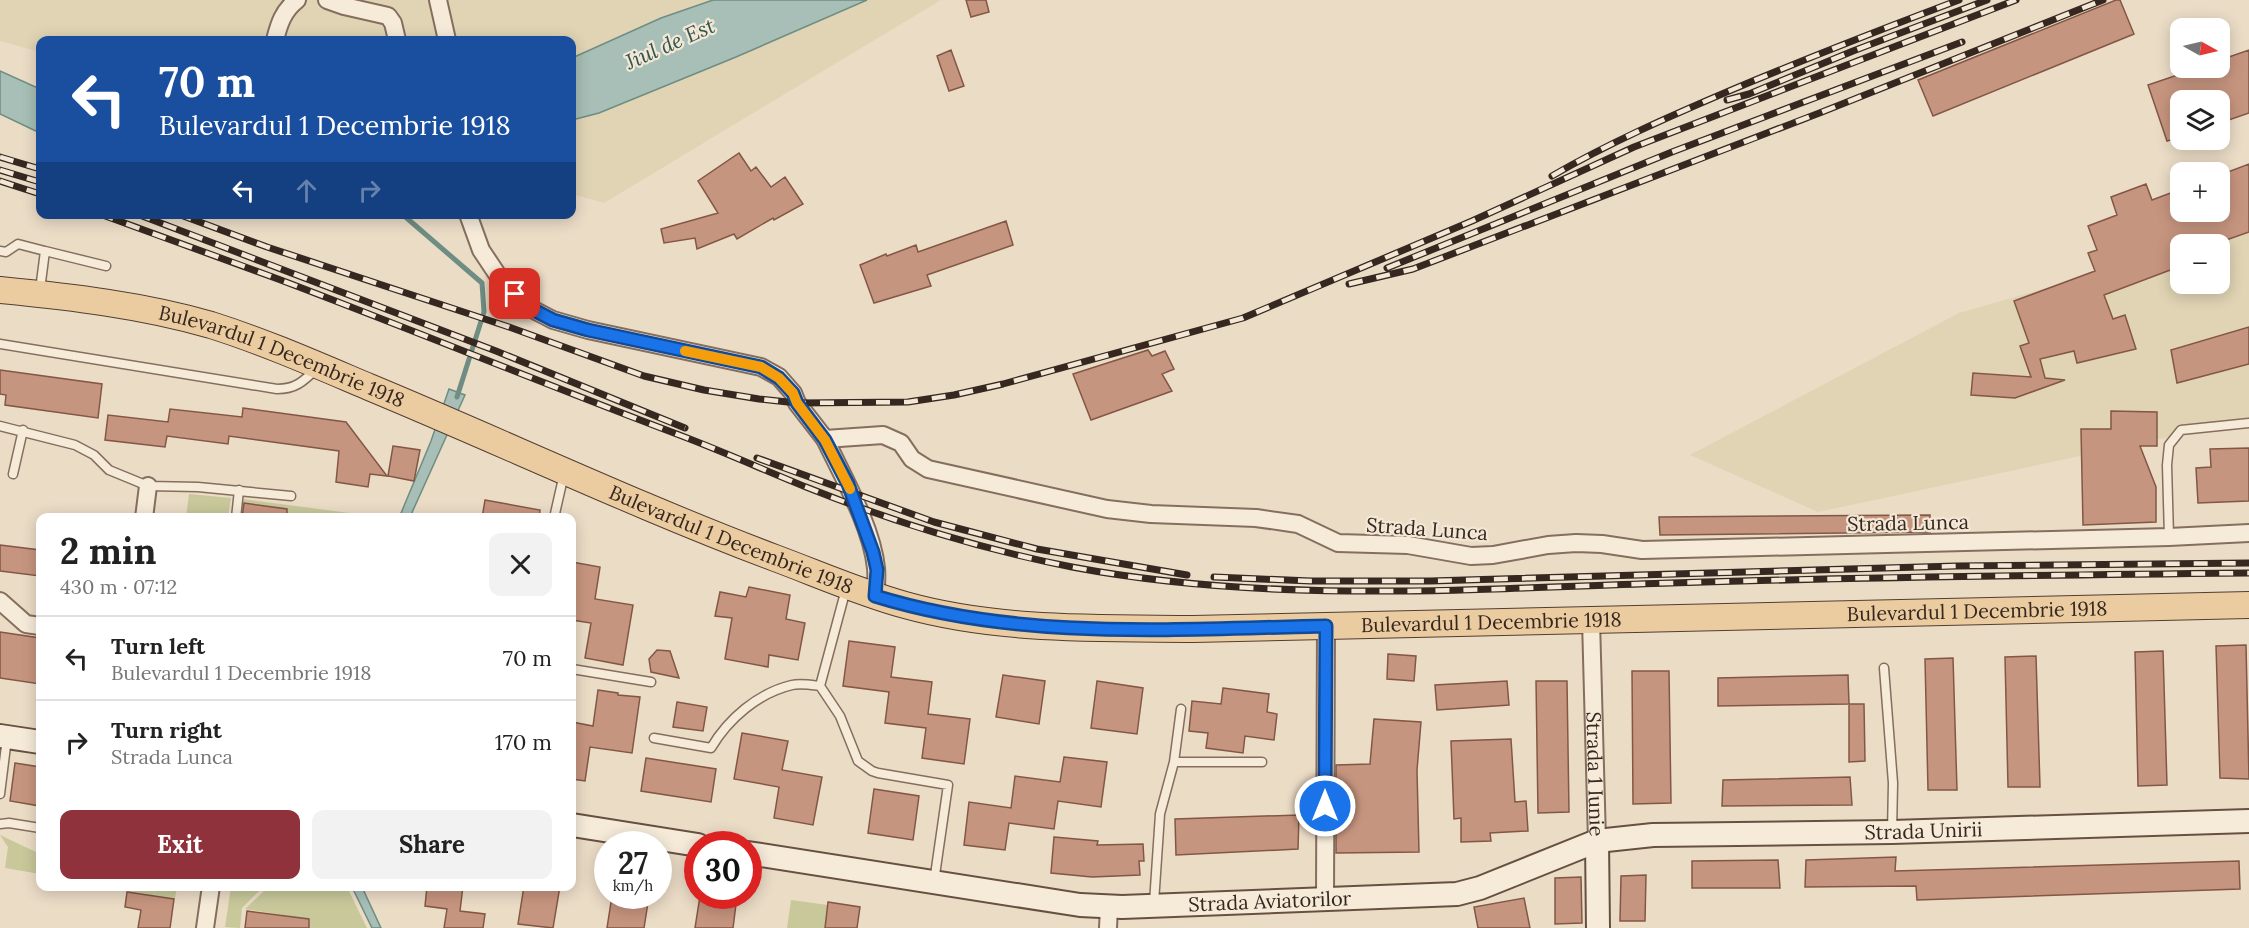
<!DOCTYPE html>
<meta charset="utf-8">
<style>
:root{--surface:#fff;--page:#f2f2f2;--text:#222;--muted:#767676;--line:#e0e0e0;--accent:#90323c}
body{margin:0;font-family:Lora,serif;background:var(--page);color:var(--text);height:100vh;display:flex;flex-direction:column;font-size:22px;white-space:nowrap}
*{box-sizing:border-box;margin:0}
p{font-size:20px;color:var(--muted)}
.icon{flex:none;width:33px;height:33px;fill:none;stroke:currentColor;stroke-width:2;stroke-linecap:round;stroke-linejoin:round}
.map{position:relative;flex:1;overflow:hidden}
.drawer{position:absolute;left:36px;top:513px;width:540px;height:378px;display:flex;flex-direction:column;background:var(--surface);border-radius:12px;box-shadow:0 3px 15px #0003}
.drawer>*{flex:none}
.top-card{position:absolute;left:36px;top:36px;width:540px;height:183px;border-radius:12px;box-shadow:0 3px 15px #0003;background:#1a4fa0;color:#fff;overflow:hidden}
.needle{width:39px;rotate:98deg}
.controls{position:absolute;left:2170px;top:18px;display:grid;gap:12px}
.controls a{display:grid;place-items:center;width:60px;height:60px;border-radius:12px;background:var(--surface);box-shadow:0 3px 15px #0003;font-size:30px}
.speed{position:absolute;left:594px;top:831px;display:flex;gap:12px;font-size:30px;font-weight:700;text-align:center}
.speed>*{display:grid;place-content:center;width:78px;height:78px;border-radius:50%;background:var(--surface);box-shadow:0 3px 15px #0003;line-height:1}
.speed small{font-size:15px;font-weight:400}
.speed .limit{border:9px solid #d22;background:#fff;color:#111}
.pin{position:absolute;display:grid;place-items:center;width:51px;height:51px;color:#fff;margin:-26px;border-radius:12px;box-shadow:0 3px 9px #0006}
.me{position:absolute;width:66px;margin:-33px;rotate:0deg;stroke-linejoin:round;filter:drop-shadow(0 0 4px #0008)}
.turn{display:flex;align-items:center;gap:21px;height:126px;padding:0 24px;font-size:27px}
.turn .icon{width:78px;height:78px;stroke-width:2.5}
.turn b{display:block;font-size:42px;line-height:51px}
.lanes{display:flex;align-items:center;height:57px;padding:0 24px;background:#0003;justify-content:center;gap:30px;direction:ltr}
.lanes .off{opacity:.35}
.round{display:grid;place-items:center;flex:none;width:63px;height:63px;border-radius:12px;background:var(--page)}
.overview{display:flex;align-items:center;justify-content:space-between;height:102px;padding:0 24px}
h1{font-size:36px;font-weight:700;line-height:45px}
.button{display:flex;gap:12px;margin-top:auto;padding:12px 24px}
.button a{flex:1;height:69px;border-radius:12px;background:var(--accent);color:#fff;font-size:24px;font-weight:700;line-height:69px;text-align:center}
.button a+a{background:var(--page);color:var(--text)}
ul{padding:0;list-style:none}
li{display:flex;align-items:center;gap:18px;height:84px;padding:0 24px;border-top:2px solid var(--line)}
li div{flex:1}
li b{display:block;font-size:22px}
li em{font-style:normal}
.map>svg:first-child{display:block}
</style>
<div class="map">
<svg width="2249" height="928" viewBox="0 0 2249 928">
<rect width="100%" height="100%" fill="#ebdcc6"/>
<!-- farmland -->
<path fill="#e0d4b4" d="M0 0H941L604 203 572 194V40H40V52L0 41Z
M2249 228V420L1818 512 1690 455 1959 313 2181 249V284H2220V244H2196Z"/>
<!-- green -->
<path fill="#c8c89b" d="M189 494 231 498 228 517 200 514 199 517H186Z
M243 499 349 513 348 517H280L279 508 244 503 242 517 240 518Z
M0 835 40 854V874L5 868 8 847Z
M116 887 177 886V887L175 898 127 892V888Z
M231 887H263L242 908 240 928 225 927Z
M268 887H347L367 928H309L310 919 245 909Z
M791 900 828 905 825 928H787Z"/>
<!-- water -->
<path fill="#a7bfb6" stroke="#6f8d82" stroke-width="1.5" d="M713 0H867L736 57 599 113 572 120V58L661 18Z
M0 71 40 89V133L0 114Z
M449 389 465 395 410 517 399 518 431 441Z
M352 887H362L381 928H372Z"/>
<g fill="none" stroke-linecap="round" stroke-linejoin="round">
<!-- stream -->
<path stroke="#6f8d82" stroke-width="5" d="M402 214 482 283 484 312 457 397"/>
</g>
<!-- building -->
<path fill="#c6957f" stroke="#835745" stroke-width="1.5" d="M966 0H986L989 12 971 17Z
M2116 0H2120L2134 34 1933 116 1918 80Z
M951 50 964 86 949 91 937 56Z
M2249 50V113L2220 123V100H2181V137L2167 141 2148 85 2198 68H2220V60Z
M739 153 751 171 756 167 771 187 785 177 803 204 774 220 773 218 737 239 734 234 697 249 695 238 664 243 661 229 718 213 698 181Z
M2249 164V232L2215 244H2181V266L2104 295 2113 319 2125 315 2136 349 2077 363 2074 351 2040 359 2045 378 2065 380 2015 398 1971 395 1973 373 2031 377 2020 346 2029 343 2014 301 2095 271 2088 253 2097 250 2088 226 2117 215 2111 197 2146 184 2152 200 2181 189V212H2220V175Z
M1006 221 1013 245 927 275 931 286 874 303 860 265 886 254 887 256 916 245 918 252Z
M2249 327V364L2177 383 2171 350Z
M1148 350 1152 356 1165 351 1174 369 1162 374 1172 391 1091 420 1073 374Z
M0 370 102 384 98 418 5 405 6 395 0 394Z
M243 408 346 422 387 476 370 474 368 487 336 482 339 451 229 436 228 444 167 436 165 447 105 440 108 415 168 422 170 409 242 417Z
M2111 411 2157 412V446H2140L2156 487V522L2083 525 2081 429H2111Z
M393 446 420 450 414 481 388 476Z
M2249 448V501L2198 503 2196 468 2211 467 2210 449Z
M485 500 540 510 539 518H482Z
M244 503 287 509V518H242Z
M1930 515V532L1660 535 1659 517Z
M0 545 40 550V576L0 571Z
M572 562 600 567 595 599 633 605 623 665 585 658 591 623 572 620Z
M749 587 790 595 786 619 805 623 798 660 769 655 768 667 725 659 732 618 715 616 720 592 746 597Z
M0 632 40 638V684L0 678Z
M849 641 895 647 891 677 932 682 928 714 970 719 964 764 922 758 926 728 885 723 889 692 843 686Z
M2246 645 2249 779 2220 778 2216 646Z
M657 650 670 651 679 678 651 672 649 659Z
M2163 651 2167 785 2138 786 2135 652Z
M1388 654 1416 656 1414 681 1387 679Z
M2036 656 2040 787H2008L2005 657Z
M1953 658 1957 790H1928L1925 659Z
M1632 671H1669L1671 803 1633 804Z
M1003 675 1045 681 1039 724 996 717Z
M1848 675 1849 704 1718 706V678Z
M1097 681 1143 688 1137 734 1091 728Z
M1507 681 1509 705 1437 710 1435 685Z
M1536 681H1567L1569 812 1538 813Z
M1223 688 1269 694 1267 712 1277 714 1274 740 1245 736 1243 753 1206 748 1208 733 1189 731 1192 701 1221 704Z
M598 690 618 693V695L640 697 632 753 590 747 585 781 572 779V722L593 726Z
M677 702 707 707 703 731 673 727Z
M1849 704H1864L1865 761 1849 762Z
M1374 719 1421 722 1417 770 1419 852 1336 853V765L1370 764Z
M742 733 788 741 782 770 822 777 813 825 774 818 779 787 734 779Z
M1511 739 1515 802 1526 801 1528 831 1490 833 1491 841 1461 842V818L1454 819 1451 741Z
M1064 757 1107 762 1101 807 1058 801 1054 829 1009 823 1005 850 964 845 969 802 1011 808 1015 776 1060 782Z
M646 758 716 769 711 802 641 791Z
M15 763 40 767V806L10 801Z
M1850 777 1852 805 1722 806 1723 780Z
M874 789 919 796 913 840 868 833Z
M1299 815 1298 849 1176 855 1175 819Z
M1054 837 1098 841 1097 845 1143 844 1144 861H1139L1140 875 1092 877 1051 873Z
M1896 857 1895 871 2239 861 2240 889 1917 900 1916 886 1805 887 1806 860Z
M1778 860 1780 888H1692V861Z
M1646 875 1645 921H1620L1621 876Z
M1581 877 1582 923 1555 924V878Z
M427 886H463L460 911 485 914 483 928H444L447 909 425 906Z
M524 886H560L553 928 518 924Z
M127 892 174 899 170 928H138L141 910 125 907Z
M612 896H649L644 928H607Z
M700 896H737L733 928H695Z
M1524 898 1530 928H1478L1474 907Z
M828 902 860 907 857 928H825Z
M247 911 309 919V928H245Z"/>
<g fill="none" stroke-linecap="round" stroke-linejoin="round">
<!-- lane casing -->
<g stroke="#856e5d" stroke-width="11">
<path id="lane" d="M0 251 6 252 18 244 45 251
M40 290 45 251 106 266
M0 344 277 389C295 389 303 382 316 369
M0 426 75 445 94 455 109 470 148 486 198 487 291 496
M13 474 23 430
M236 518 239 490
M554 518 564 474
M2169 537 2167 465 2169 445 2181 430 2249 423
M846 589 820 686 840 716 858 761 872 771 878 773 948 785 934 882
M1884 668 1893 783 1892 832
M572 669 651 682
M1181 709 1174 762H1262
M654 738 711 748C728 719 758 693 792 685 800 683 812 685 820 686
M0 794 7 738
M0 824 9 823 40 828
M1154 903 1160 814 1174 762"/>
</g>
<!-- street casing -->
<g stroke="#856e5d" stroke-width="20">
<g id="street">
<path d="M327 0 344 6 388 16 393 23 397 40"/>
<path d="M438 0 447 40"/>
<path d="M275 40C279 24 283 11 297 0"/>
<path d="M468 214 481 250 501 280 528 307 553 320 588 330 761 367 779 377 793 393 797 403 825 439"/>
<path d="M144 518 148 486"/>
<path d="M875 596C876 587 877 577 876 568 872 527 843 477 825 439L883 435 901 443 912 459 928 469 1107 509 1151 514 1256 518 1298 524 1338 543 1408 545 1471 556 1493 555 1548 545 1576 543 1602 544 1642 550 2169 537 2249 533"/>
<path d="M0 601 26 624 40 626"/>
<path id="s1" d="M1591 620 1597 841"/>
<path d="M1325 899 1326 626"/>
<path d="M205 928 211 886"/>
<path d="M1108 928 1109 907"/>
</g>
</g>
<!-- secondary casing -->
<g stroke="#675040" stroke-width="26">
<g id="secondary">
<path d="M0 736 40 742"/>
<path d="M572 825 698 845"/>
<path d="M1597 841 1598 928"/>
<path id="s2" d="M748 853 1080 905 1122 907 1457 894 1480 888 1597 841 1653 835 1892 832 2249 821"/>
</g>
</g>
<!-- primary casing -->
<g stroke="#533d31" stroke-width="28">
<g id="primary">
<path id="s3" d="M0 290C71 297 142 305 211 325 265 342 317 365 369 387 504 443 637 506 775 558 818 574 861 593 905 605 998 631 1097 628 1193 629L2249 605"/>
</g>
</g>
<!-- lane -->
<use href="#lane" stroke="#f6ebd9" stroke-width="8"/>
<!-- street -->
<use href="#street" stroke="#f6ebd9" stroke-width="16"/>
<!-- secondary -->
<use href="#secondary" stroke="#f6ebd9" stroke-width="22"/>
<!-- primary -->
<use href="#primary" stroke="#ebcca1" stroke-width="26"/>
<!-- rail casing -->
<g stroke="#362820" stroke-width="7">
<path id="rail" d="M1727 100 1749 94 1853 51 1987 0
M0 157 40 169
M0 170 40 182
M1552 176C1609 143 1668 117 1729 91 1805 59 1882 29 1959 0
M0 181 40 194
M100 214C159 236 219 257 278 279 413 330 547 385 682 436 724 452 764 470 806 487 891 521 980 549 1072 567 1269 604 1471 589 1671 583 1863 577 2056 575 2249 573
M137 214 496 351 685 428
M178 214 267 247 509 327 644 376 704 390 759 399 797 403 908 402 954 395 1003 384 1243 318 1472 221 1634 147 2016 0
M1387 268 1672 152 1962 42
M1349 284 1413 269 1822 112 2103 0
M757 458 934 522 1037 549 1187 575
M1214 577 1311 581H1430L1956 566 2249 563"/>
</g>
<!-- rail -->
<use href="#rail" stroke="#f3e7d5" stroke-width="4.5" stroke-dasharray="14" stroke-linecap="butt"/>
</g>
<g fill="none" stroke-linecap="round" stroke-linejoin="round">
<!-- route casing -->
<g stroke="#114b97" stroke-width="15">
<path id="route" d="M515 294 528 307 553 320 588 330 761 367 779 378 793 393 797 403 825 440 848 484 873 552 877 570 875 596C1020 641 1176 629 1326 626L1325 806"/>
</g>
<!-- route -->
<use href="#route" stroke="#1a73e8" stroke-width="10"/>
<!-- slow -->
<path stroke="#f59e0b" stroke-width="10" d="M685 351 761 367 779 378 793 393 797 403 825 440 850 489"/>
</g>
<g text-anchor="middle" stroke-width="4.5" stroke-linejoin="round" paint-order="stroke">
<!-- street labels -->
<g font-size="20" fill="#362820" stroke="#f3e7d5">
<text dy="7" stroke="none"><textPath href="#s3" startOffset="291">Bulevardul 1 Decembrie 1918</textPath></text>
<text transform="translate(1908 523) rotate(-1)" y="7">Strada Lunca</text>
<text transform="translate(1427 529) rotate(4)" y="7">Strada Lunca</text>
<text dy="7" stroke="none"><textPath href="#s3" startOffset="777">Bulevardul 1 Decembrie 1918</textPath></text>
<text dy="7" stroke="none"><textPath href="#s3" startOffset="2037">Bulevardul 1 Decembrie 1918</textPath></text>
<text dy="7" stroke="none"><textPath href="#s3" startOffset="1551">Bulevardul 1 Decembrie 1918</textPath></text>
<text dy="7" stroke="none"><textPath href="#s1" startOffset="154">Strada 1 Iunie</textPath></text>
<text dy="7" stroke="none"><textPath href="#s2" startOffset="1190">Strada Unirii</textPath></text>
<text dy="7" stroke="none"><textPath href="#s2" startOffset="526">Strada Aviatorilor</textPath></text>
</g>
<!-- water labels -->
<g font-size="21" font-style="italic" fill="#30554f" stroke="#f3e7d5">
<text transform="translate(670 44) rotate(-24)" y="7">Jiul de Est</text>
</g>
</g>
</svg>
<div class="controls">
<a><svg class="needle" viewBox="-14 -14 28 28"><path d="M0-13l5 13h-10z" fill="#e53935"/><path d="M0 13l5-13h-10z" fill="#767676"/></svg></a>
<a><svg class="icon" aria-label="layers" viewBox="0 0 24 24"><path d="M12 4l9 5-9 5-9-5zM3 14l9 5 9-5"/></svg></a>
<a>+</a>
<a>−</a>
</div>
<div class="speed"><div>27<small>km/h</small></div><div class="limit">30</div></div>
<div class="pin" style="left:515px;top:294px;background:#d93025"><svg class="icon" aria-label="arrive" viewBox="0 0 24 24"><path d="M6 21V4h12l-3 4 3 4H6"/></svg></div>
<svg class="me" style="left:1325px;top:806px" viewBox="-20 -20 40 40"><circle r="17" fill="#1a73e8" stroke="#fff" stroke-width="3"/><path d="M0-11L8 9 0 5-8 9z" fill="#fff"/></svg>
<div class="top-card">
<div class="turn"><svg class="icon" aria-label="left" viewBox="0 0 24 24"><path d="M17 20v-9H6M10 6l-5 5 5 5"/></svg><div><b>70 m</b>Bulevardul 1 Decembrie 1918</div></div>
<div class="lanes"><svg class="icon" aria-label="left" viewBox="0 0 24 24"><path d="M17 20v-9H6M10 6l-5 5 5 5"/></svg><svg class="icon off" aria-label="ahead" viewBox="0 0 24 24"><path d="M12 20V5M6 11l6-6 6 6"/></svg><svg class="icon off" aria-label="right" viewBox="0 0 24 24"><path d="M7 20v-9h11M14 6l5 5-5 5"/></svg></div>
</div>
<section class="drawer">
<div class="overview"><div><h1>2 min</h1><p>430 m · 07:12</p></div><a class="round"><svg class="icon" aria-label="close" viewBox="0 0 24 24"><path d="M6 6l12 12M18 6L6 18"/></svg></a></div>
<ul>
<li><svg class="icon" aria-label="left" viewBox="0 0 24 24"><path d="M17 20v-9H6M10 6l-5 5 5 5"/></svg><div><b>Turn left</b><p>Bulevardul 1 Decembrie 1918</p></div><em>70 m</em></li>
<li><svg class="icon" aria-label="right" viewBox="0 0 24 24"><path d="M7 20v-9h11M14 6l5 5-5 5"/></svg><div><b>Turn right</b><p>Strada Lunca</p></div><em>170 m</em></li>
</ul>
<div class="button"><a>Exit</a><a>Share</a></div>
</section>
</div>
